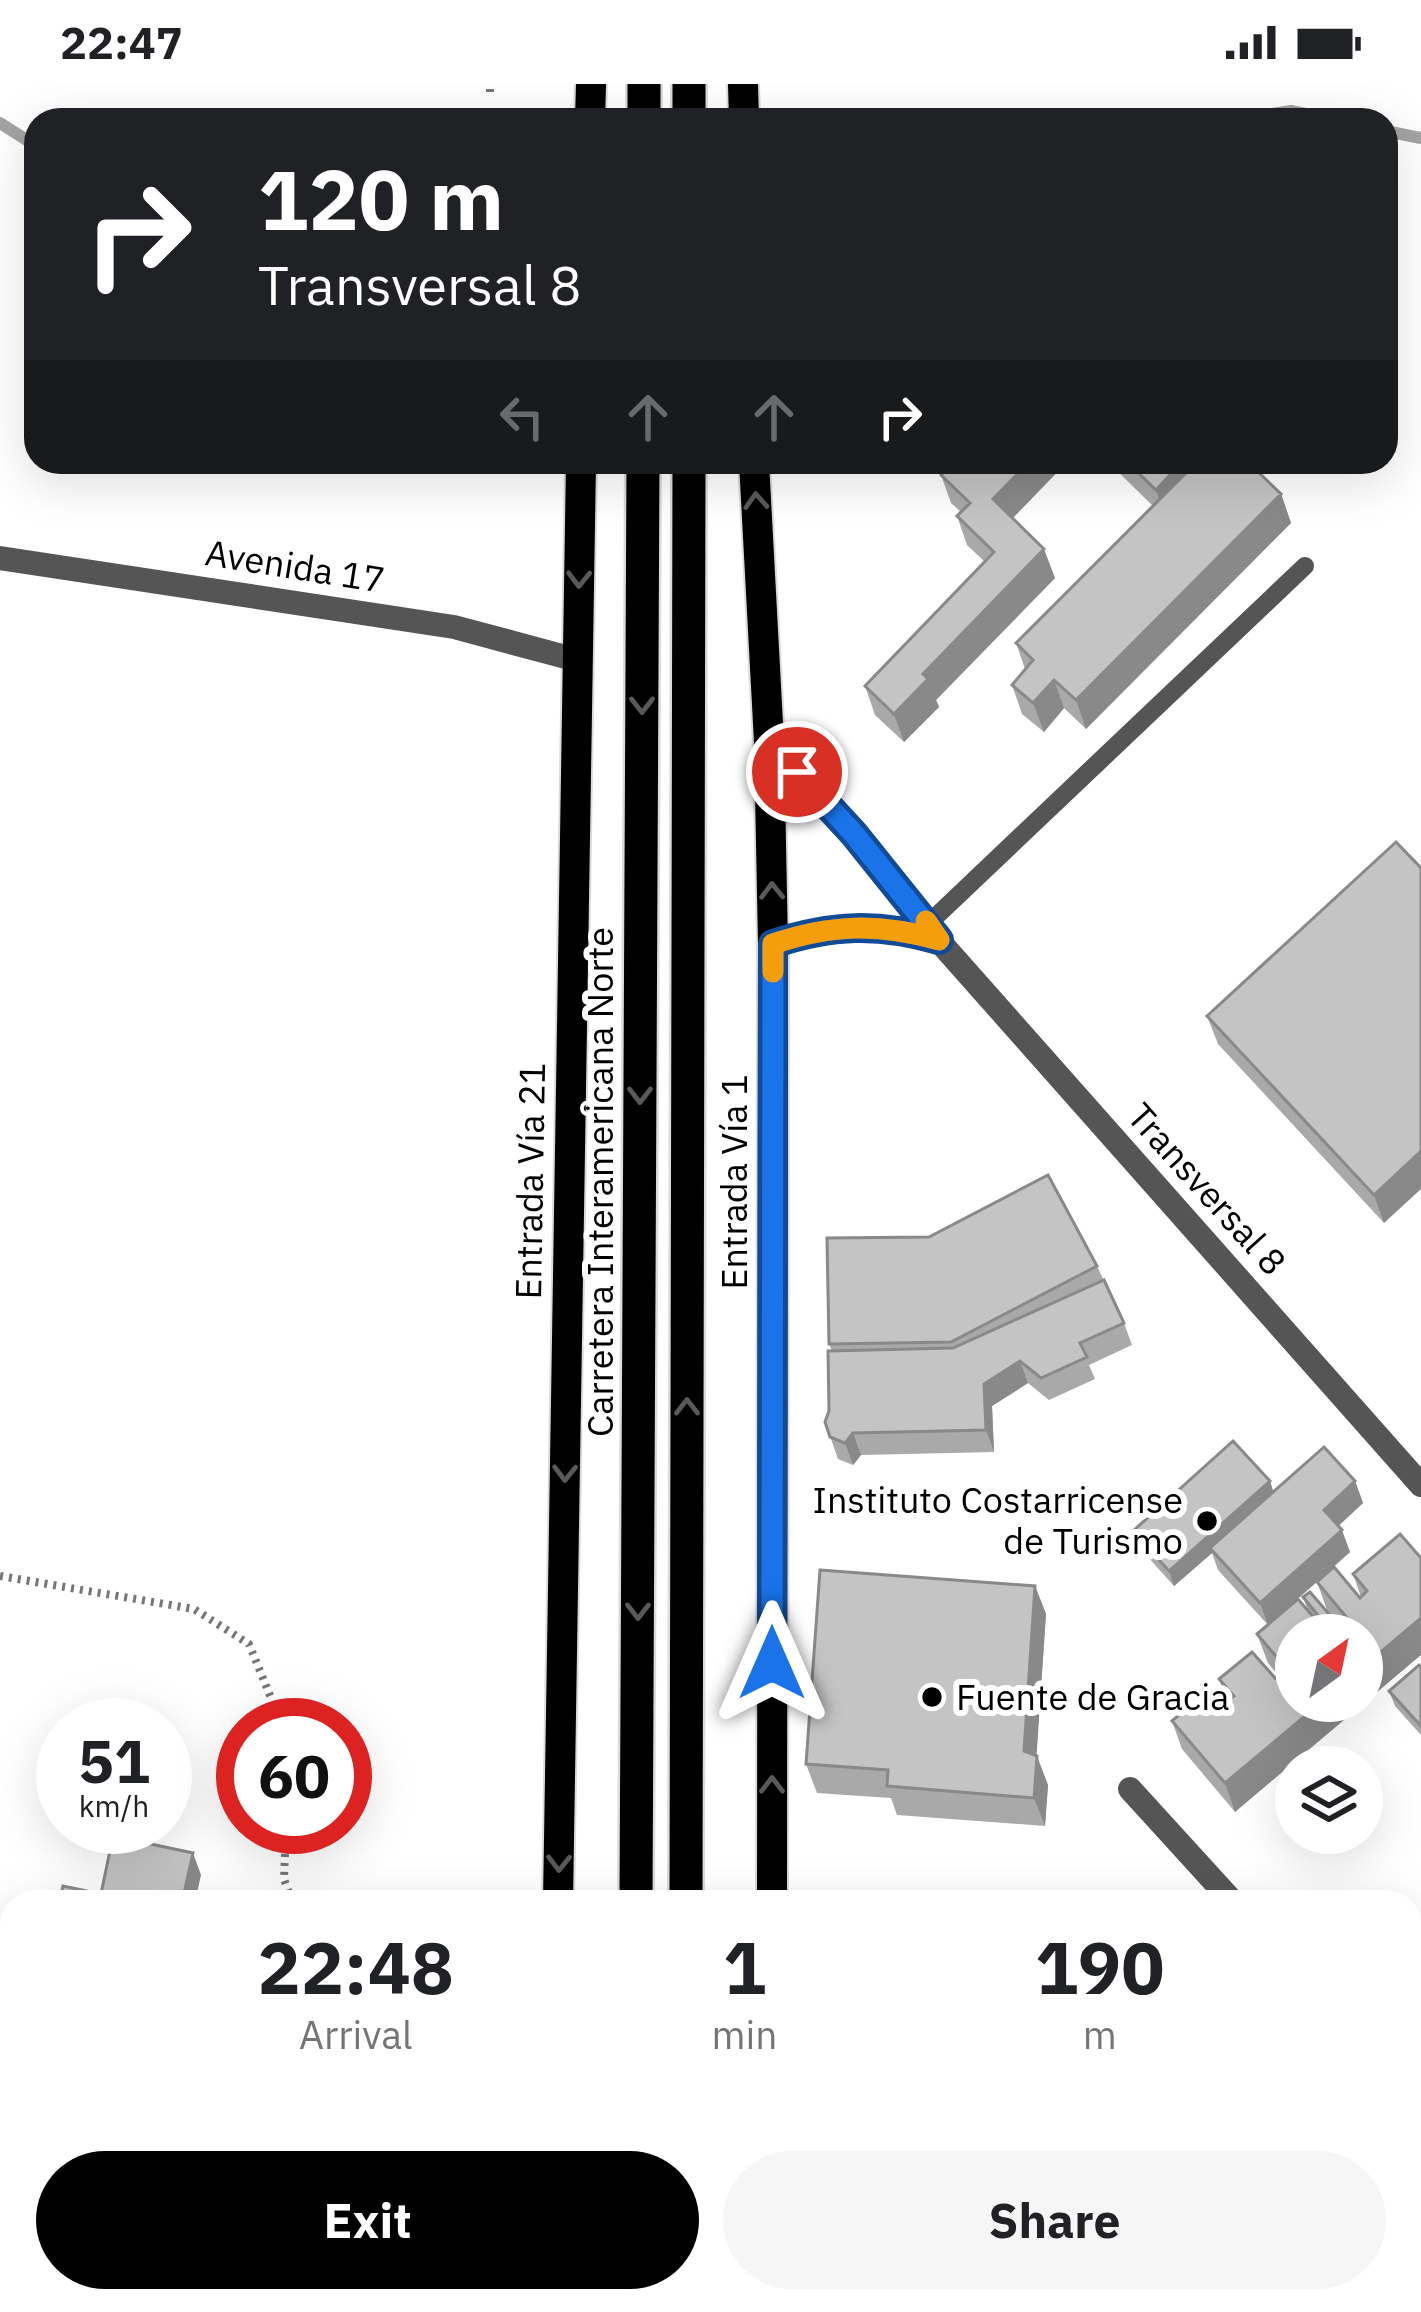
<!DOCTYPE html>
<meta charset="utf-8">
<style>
:root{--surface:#fff;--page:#f6f6f6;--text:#202124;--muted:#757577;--accent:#000}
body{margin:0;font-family:"IBM Plex Sans",sans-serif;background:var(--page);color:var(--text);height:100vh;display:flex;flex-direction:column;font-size:45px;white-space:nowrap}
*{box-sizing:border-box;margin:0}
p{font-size:39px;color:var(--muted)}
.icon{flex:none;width:66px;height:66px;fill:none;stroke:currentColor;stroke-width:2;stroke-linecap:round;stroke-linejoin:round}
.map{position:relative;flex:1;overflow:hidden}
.panel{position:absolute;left:0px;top:1806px;width:1422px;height:423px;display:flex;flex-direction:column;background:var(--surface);border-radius:36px 36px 0 0;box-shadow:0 12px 48px #0002}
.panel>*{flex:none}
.guide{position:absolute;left:24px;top:24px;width:1374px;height:366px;border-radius:36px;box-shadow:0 12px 48px #0002;background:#202124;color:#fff;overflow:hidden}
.needle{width:78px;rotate:33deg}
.fabs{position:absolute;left:1275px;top:1530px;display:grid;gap:24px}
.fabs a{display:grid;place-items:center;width:108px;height:108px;border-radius:50%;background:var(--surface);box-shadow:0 12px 48px #0002;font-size:60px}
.speed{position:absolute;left:36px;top:1614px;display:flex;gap:24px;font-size:60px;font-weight:700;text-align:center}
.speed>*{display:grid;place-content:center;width:156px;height:156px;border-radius:50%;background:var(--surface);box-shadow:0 12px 48px #0002;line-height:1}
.speed small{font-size:30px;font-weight:400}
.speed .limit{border:18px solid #d22;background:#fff;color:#111}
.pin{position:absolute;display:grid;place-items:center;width:102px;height:102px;color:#fff;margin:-51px;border:6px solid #fff;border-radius:50%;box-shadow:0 3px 12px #0007}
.me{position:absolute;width:132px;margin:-66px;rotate:0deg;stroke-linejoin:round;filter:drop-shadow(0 0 9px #0008)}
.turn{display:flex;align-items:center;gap:42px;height:252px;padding:0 36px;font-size:54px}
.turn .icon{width:156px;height:156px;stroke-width:2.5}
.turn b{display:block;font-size:84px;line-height:102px}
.lanes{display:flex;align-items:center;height:114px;padding:0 36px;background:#0003;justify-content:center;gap:60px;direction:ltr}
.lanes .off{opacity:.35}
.eta{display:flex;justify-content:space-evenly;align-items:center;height:204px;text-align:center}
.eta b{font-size:72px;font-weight:800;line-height:84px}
.cta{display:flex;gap:24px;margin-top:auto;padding:24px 36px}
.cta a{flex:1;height:138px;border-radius:72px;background:var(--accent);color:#fff;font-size:48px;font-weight:800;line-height:138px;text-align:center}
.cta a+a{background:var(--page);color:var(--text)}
.status{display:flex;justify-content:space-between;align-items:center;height:84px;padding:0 60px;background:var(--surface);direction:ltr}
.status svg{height:33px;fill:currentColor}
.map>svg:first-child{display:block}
</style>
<div class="status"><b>22:47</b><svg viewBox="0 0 49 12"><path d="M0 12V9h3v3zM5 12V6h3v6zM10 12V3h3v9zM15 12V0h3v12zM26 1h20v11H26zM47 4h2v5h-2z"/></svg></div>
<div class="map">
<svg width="1421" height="2228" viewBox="0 0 1421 2228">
<rect width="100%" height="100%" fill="#fff"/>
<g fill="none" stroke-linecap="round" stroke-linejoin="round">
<!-- stream -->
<path stroke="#a3a3a3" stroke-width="12" d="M1233 36 1291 27 1335 36
M0 39 36 62
M1386 47 1421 54"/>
<!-- primary casing -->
<g stroke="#dbdbdb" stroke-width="34">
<path id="primary" d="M743 0 744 36
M590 36 591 0
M754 378 769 658 773 860 772 1818
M558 1818 581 378
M557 2217V2228
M771 2228V2217"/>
</g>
<!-- trunk casing -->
<g stroke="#dbdbdb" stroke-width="38">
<path id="trunk" d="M644 36V0
M689 36V0
M636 1818 643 378
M686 1818 689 378
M634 2228 635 2217
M686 2228V2217"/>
</g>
<!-- path -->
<path stroke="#777" stroke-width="8" stroke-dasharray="3 6" stroke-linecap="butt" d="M490 8V0
M0 1492 194 1525 249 1560 282 1641
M286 1743 284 1795 292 1818"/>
<!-- service -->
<path stroke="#555" stroke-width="18" d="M928 840 1305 482
M0 1926 12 1929"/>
<!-- minor -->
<path stroke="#555" stroke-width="24" d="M0 474 454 543 577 576
M769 658 853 750 939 857 1421 1401
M773 860C832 840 879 839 939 857
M1130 1705 1233 1818
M1410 2013 1421 2025"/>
<!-- primary -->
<use href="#primary" stroke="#000" stroke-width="30"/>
<!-- trunk -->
<use href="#trunk" stroke="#000" stroke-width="33"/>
</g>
<!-- wall -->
<path fill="#a9a9a9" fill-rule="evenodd" d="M931 378H1067L1013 434 1055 494 936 616 939 623 904 658 875 631 865 602 985 478 967 461 957 432 961 428 951 419 941 391 943 389Z
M1108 378H1248L1281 410 1291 439 1086 645 1064 624 1044 648 1022 630 1012 601 1025 585 1016 559 1153 422Z
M1396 758 1384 1139 1218 960 1207 932Z
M1097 1182 1124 1239 1132 1261 1089 1281 1095 1295 1049 1316 1028 1299 992 1322 994 1368 861 1371 853 1381 838 1375 825 1338 829 1327 832 1267 829 1260Z
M1270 1397 1273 1408 1355 1397 1363 1419 1338 1442 1350 1468 1318 1497 1360 1514 1361 1513 1353 1490 1421 1474 1235 1728 1182 1665 1172 1637 1219 1624 1227 1617 1219 1595 1275 1594 1278 1591 1268 1579 1257 1550 1268 1541 1218 1486 1212 1469 1174 1502 1138 1462 1133 1447ZM1317 1498 1327 1526 1348 1551H1362L1296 1617 1347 1551 1303 1513 1307 1524 1281 1530Z
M1035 1502 1046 1530 1036 1672 1048 1701 1045 1742 897 1731 891 1714 817 1709 806 1680Z
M1421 1583V1651L1395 1622 1389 1607Z"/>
<!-- shaded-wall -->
<path fill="#898989" d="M1029 378H1067L1003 444 993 415Z
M1182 378H1220L1166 434 1156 406Z
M1281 410 1291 439 1086 645 1076 616Z
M1044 465 1055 494 936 616 939 623 904 658 894 630 923 590Z
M1054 596 1064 624 1044 648 1033 619Z
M1421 1067V1105L1384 1139 1374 1111Z
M1020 1277 1028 1299 992 1322 994 1368 986 1346 984 1300Z
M853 1349 861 1371 853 1381 845 1359Z
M1270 1397 1275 1413 1210 1464 1212 1469 1174 1502 1169 1487Z
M1355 1397 1363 1419 1332 1448 1324 1426Z
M1342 1446 1350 1468 1268 1541 1260 1519Z
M1035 1502 1046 1530 1035 1695 1024 1667Z
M1421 1534V1571L1235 1728 1225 1699 1323 1617H1362V1584Z
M1037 1672 1048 1701 1045 1742 1034 1714Z
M193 1769 201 1791 195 1818H182Z"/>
<!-- building -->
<path fill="#c4c4c4" stroke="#898989" stroke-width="3" d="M950 378H1029L993 415 1044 465 923 590 928 595 894 630 865 602 994 468 957 432 970 419 941 391 952 379Z
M1127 378H1182L1156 406Z
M1197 378H1248L1281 410 1076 616 1054 596 1033 619 1012 601 1033 576 1016 559Z
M1396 758 1421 784V1067L1374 1111 1207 932Z
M1048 1091 1097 1182 951 1258 829 1260 827 1154 929 1153Z
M1104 1196 1124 1239 1080 1259 1087 1273 1041 1294 1020 1277 984 1300 986 1346 853 1349 845 1359 830 1353 825 1338 829 1327 828 1267 953 1264Z
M1233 1357 1270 1397 1169 1487 1133 1447Z
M1324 1363 1355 1397 1324 1426 1342 1446 1260 1519 1210 1464Z
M1400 1450 1421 1474V1534L1362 1584V1551H1353L1358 1547 1317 1498 1334 1483 1360 1514 1367 1507 1353 1490Z
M820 1486 1035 1502 1024 1667 1037 1672 1034 1714 887 1702 888 1686 806 1680Z
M1310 1508 1347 1551H1296V1617H1323L1225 1699 1172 1637 1205 1608 1219 1624 1234 1612 1219 1595 1252 1568 1275 1594 1286 1584 1257 1550 1298 1515 1322 1543 1325 1540 1303 1513Z
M1419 1581 1421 1583V1642L1389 1607Z
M113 1752 193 1769 182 1818H59L63 1802 101 1810Z"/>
<!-- one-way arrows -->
<defs><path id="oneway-chevron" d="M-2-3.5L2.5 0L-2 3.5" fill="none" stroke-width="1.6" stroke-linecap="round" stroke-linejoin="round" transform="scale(3)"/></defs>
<g stroke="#595959">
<use href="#oneway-chevron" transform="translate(756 417) rotate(-93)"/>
<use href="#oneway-chevron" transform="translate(579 495) rotate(91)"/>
<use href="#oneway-chevron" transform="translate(642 621) rotate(90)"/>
<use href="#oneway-chevron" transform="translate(772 807) rotate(-91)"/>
<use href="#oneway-chevron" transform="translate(640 1011) rotate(90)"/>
<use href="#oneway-chevron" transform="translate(687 1323) rotate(-90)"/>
<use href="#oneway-chevron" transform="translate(565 1389) rotate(91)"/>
<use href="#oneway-chevron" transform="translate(638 1527) rotate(90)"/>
<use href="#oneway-chevron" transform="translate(772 1701) rotate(-90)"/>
<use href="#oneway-chevron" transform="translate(559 1779) rotate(91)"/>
</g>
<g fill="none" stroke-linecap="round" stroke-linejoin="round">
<!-- route casing -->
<g stroke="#114b97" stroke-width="30">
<path id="route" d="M772 1579 773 860C832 840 879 839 939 856L854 750 797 688"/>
</g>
<!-- route -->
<use href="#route" stroke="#1a73e8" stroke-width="21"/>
<!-- slow -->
<path stroke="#f59e0b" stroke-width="21" d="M773 888V860C832 840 879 839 939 856L926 837"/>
</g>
<!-- markers -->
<g fill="#000" stroke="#fff" stroke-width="4.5">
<circle cx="1207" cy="1437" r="12"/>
<circle cx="932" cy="1613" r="12"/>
</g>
<g text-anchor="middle" stroke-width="12" stroke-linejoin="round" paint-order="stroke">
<!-- street labels -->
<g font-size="36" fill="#000" stroke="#fff">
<text transform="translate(295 482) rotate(9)" y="13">Avenida 17</text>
<text transform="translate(530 1097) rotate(-89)" y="13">Entrada Vía 21</text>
<text transform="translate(600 1098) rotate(-90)" y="13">Carretera Interamericana Norte</text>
<text transform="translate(734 1098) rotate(-90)" y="13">Entrada Vía 1</text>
<text transform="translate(1207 1105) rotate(48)" y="13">Transversal 8</text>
</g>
<!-- poi labels -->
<g font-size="36" fill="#000" stroke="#fff" text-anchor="end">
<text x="1183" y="1429">Instituto Costarricense<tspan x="1183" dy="41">de Turismo</tspan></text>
<text x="956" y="1626" text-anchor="start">Fuente de Gracia</text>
</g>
</g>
</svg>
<div class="fabs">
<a><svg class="needle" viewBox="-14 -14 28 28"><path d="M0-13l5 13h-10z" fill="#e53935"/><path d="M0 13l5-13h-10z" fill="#757577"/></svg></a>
<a><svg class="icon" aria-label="layers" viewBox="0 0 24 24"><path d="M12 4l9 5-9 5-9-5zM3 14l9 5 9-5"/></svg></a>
</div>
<div class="speed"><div>51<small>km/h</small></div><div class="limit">60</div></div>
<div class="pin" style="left:797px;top:688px;background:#d93025"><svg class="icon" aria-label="arrive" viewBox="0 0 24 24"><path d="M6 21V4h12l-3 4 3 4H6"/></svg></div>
<svg class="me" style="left:772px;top:1579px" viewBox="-20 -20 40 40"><path d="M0-17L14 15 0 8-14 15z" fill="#1a73e8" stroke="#fff" stroke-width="4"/></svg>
<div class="guide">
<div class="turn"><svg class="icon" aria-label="right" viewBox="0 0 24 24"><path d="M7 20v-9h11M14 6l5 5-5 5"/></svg><div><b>120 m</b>Transversal 8</div></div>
<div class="lanes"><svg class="icon off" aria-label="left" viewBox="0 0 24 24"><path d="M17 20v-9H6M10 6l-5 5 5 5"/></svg><svg class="icon off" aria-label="ahead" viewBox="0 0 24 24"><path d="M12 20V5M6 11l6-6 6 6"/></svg><svg class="icon off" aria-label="ahead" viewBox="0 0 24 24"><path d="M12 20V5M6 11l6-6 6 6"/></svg><svg class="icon" aria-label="right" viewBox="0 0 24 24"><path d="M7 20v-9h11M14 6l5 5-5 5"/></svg></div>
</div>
<section class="panel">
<div class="eta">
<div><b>22:48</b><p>Arrival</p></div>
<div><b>1</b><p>min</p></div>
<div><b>190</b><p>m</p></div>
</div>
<div class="cta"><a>Exit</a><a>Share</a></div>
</section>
</div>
